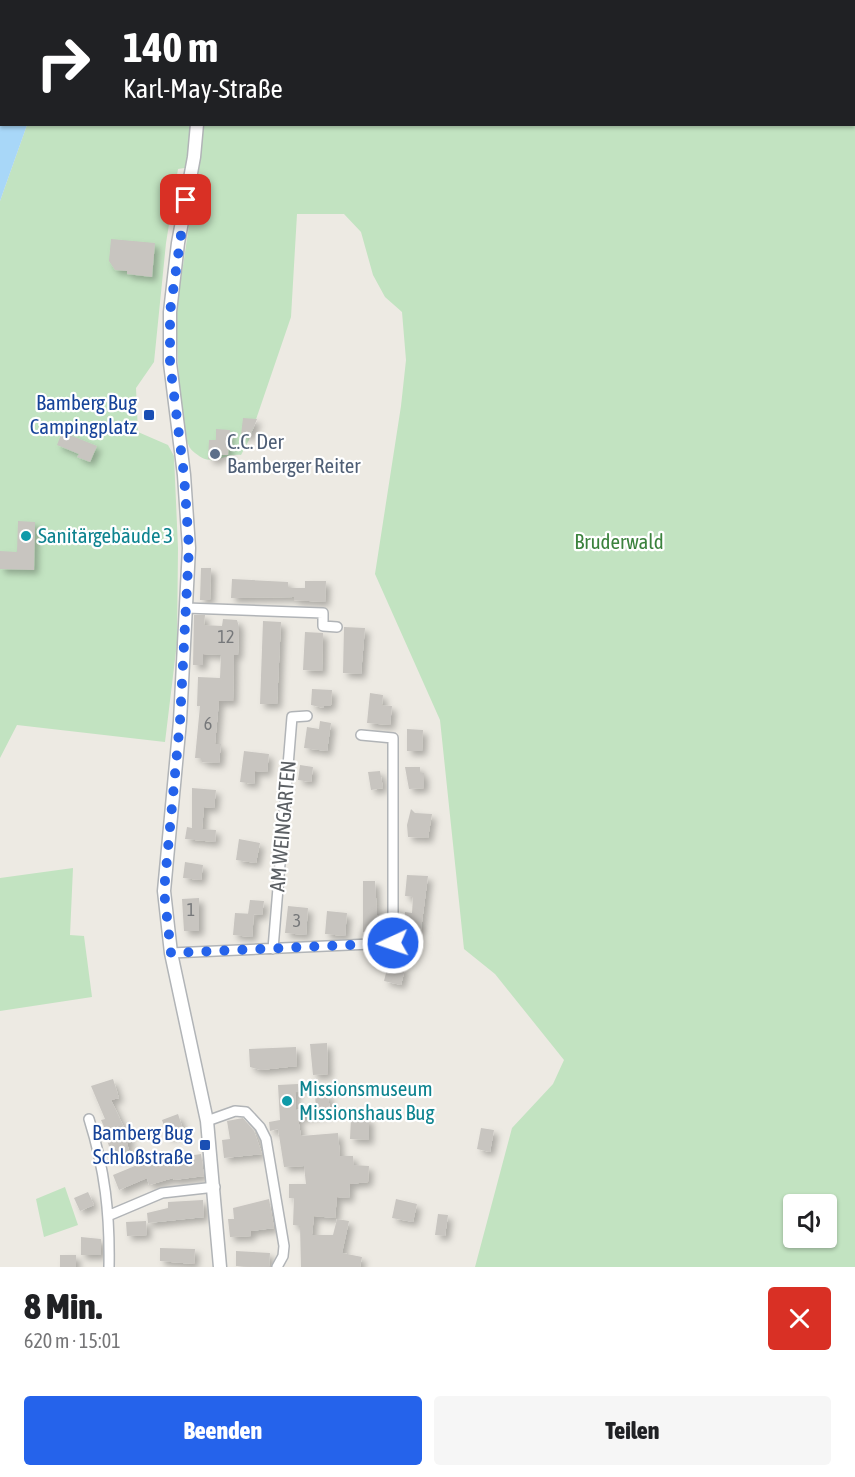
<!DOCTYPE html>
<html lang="de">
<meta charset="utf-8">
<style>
:root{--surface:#fff;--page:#f6f6f6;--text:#202124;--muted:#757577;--accent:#2563eb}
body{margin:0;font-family:"Asap Condensed",sans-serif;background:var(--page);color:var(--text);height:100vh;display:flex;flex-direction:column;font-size:22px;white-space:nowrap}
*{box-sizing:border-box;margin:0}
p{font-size:20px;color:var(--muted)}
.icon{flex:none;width:33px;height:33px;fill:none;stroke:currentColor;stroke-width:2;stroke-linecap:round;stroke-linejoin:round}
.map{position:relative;height:1267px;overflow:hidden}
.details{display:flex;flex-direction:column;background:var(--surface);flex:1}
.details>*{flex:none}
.top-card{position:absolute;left:0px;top:0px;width:855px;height:126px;box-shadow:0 2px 4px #0004;background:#202124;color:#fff;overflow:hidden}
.controls{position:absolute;left:783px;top:1194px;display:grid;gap:12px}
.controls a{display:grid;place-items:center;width:54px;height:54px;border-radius:6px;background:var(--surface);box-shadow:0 2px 4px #0004;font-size:30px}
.pin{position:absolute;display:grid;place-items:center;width:51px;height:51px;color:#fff;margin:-26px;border-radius:12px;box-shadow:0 3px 9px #0006}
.me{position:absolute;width:66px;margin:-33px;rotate:267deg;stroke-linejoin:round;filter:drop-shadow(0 0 4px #0008)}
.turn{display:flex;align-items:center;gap:21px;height:126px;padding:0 24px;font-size:27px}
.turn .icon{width:78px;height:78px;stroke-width:2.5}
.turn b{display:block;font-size:42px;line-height:51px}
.round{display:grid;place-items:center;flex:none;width:63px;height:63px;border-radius:6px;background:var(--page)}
.overview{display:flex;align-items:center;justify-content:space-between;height:102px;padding:0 24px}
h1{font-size:36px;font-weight:800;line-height:45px}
.button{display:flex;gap:12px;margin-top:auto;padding:12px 24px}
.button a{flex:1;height:69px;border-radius:6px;background:var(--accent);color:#fff;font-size:24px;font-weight:800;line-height:69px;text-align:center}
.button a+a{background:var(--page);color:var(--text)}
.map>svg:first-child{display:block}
</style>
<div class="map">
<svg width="855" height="1267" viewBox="0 0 855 1267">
<defs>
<filter id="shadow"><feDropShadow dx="4.5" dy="4.5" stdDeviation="3" flood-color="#0004"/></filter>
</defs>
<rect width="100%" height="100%" fill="#edeae3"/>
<!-- green -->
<path fill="#c2e3c1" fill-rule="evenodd" d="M71 0H855V1267H475L512 1128 553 1084 564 1060 495 974 464 949 440 720 375 574 401 406 406 360 402 312 385 297 373 275 361 232 344 214H297L291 317 249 440 241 455C221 453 215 469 195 453 190 449 189 447 187 441L179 386 176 312 198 166 178 169 166 243 154 362 136 388 138 432 168 445 174 456 178 548 177 643 165 742 17 725 0 758V201L27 125 854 124V2ZM794 1204H826V1238H794Z
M73 868 70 935 84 936 92 997 0 1011V878Z
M65 1187 78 1225 44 1237 36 1199Z"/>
<!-- water -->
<path fill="#a8d7f8" d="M0 0H71L2 2V124L27 125 0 201Z"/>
<!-- building -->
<path fill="#c8c5c0" filter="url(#shadow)" d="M111 239 155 243 152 277 127 274V271L115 270 109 261Z
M243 418 257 419 250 436 241 435Z
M216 429 230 430 228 455H219V460L208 459 209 440H216Z
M62 432 97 446 90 462 77 457 79 454 57 445Z
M18 521 35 522 34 570 0 569V551L17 552Z
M201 568H211L210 600H200Z
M232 579 288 582V588H305V581H326L325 602 294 600V597L231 598Z
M194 615H205L204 625 222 626 223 619 237 620 239 627 238 655H234L233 701H219L215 744H221L219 763 202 762V758H195L200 706H197L198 677 220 678 221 655 203 654V665H193Z
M263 621 281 622 277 704H260Z
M344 627 365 628 361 674 343 673Z
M305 632 323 633 322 671 303 670Z
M312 689 332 690 331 706H324V708L311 705Z
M370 693 383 695 382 705 392 706 390 725 367 723Z
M320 721 331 723 327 751 304 748 307 727 319 729Z
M407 729 423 730 422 751H407Z
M244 751 269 754 267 772 255 771 254 784 240 782Z
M300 765 313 767 311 782 298 780Z
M405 767H420V773H424V788L409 789Z
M380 771 383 788 371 790 368 772Z
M192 788 216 790 214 808 204 807 202 829 216 830 215 842 185 839 187 827 192 828Z
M411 809 415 813 432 814 428 838 408 837 407 825Z
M239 839 260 843 256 863 236 860Z
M185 862 203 865 201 880 183 878Z
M407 875 428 876 421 930 404 928 405 912 412 913 413 897 405 896Z
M363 881H375L378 931 363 932Z
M199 898V931H184L182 899Z
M250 900 264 901 262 915 248 914Z
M288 906 308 908 306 935 285 933Z
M327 911 347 913 345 936 325 934Z
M235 913 254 914 252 937 233 935Z
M388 965 405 969 401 985 384 981Z
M327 1043 328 1074 313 1075 310 1044Z
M296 1047 297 1066 261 1070 250 1067 249 1049Z
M113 1079 119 1098 111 1100 131 1142 127 1143 130 1154 113 1159 108 1143 111 1142 101 1120 105 1119 91 1086Z
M298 1084 299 1092H295L296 1110 316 1109 315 1095 328 1093 330 1113 298 1118 301 1136 338 1133 340 1156H353L354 1165 369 1166 368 1182 350 1184 349 1198 337 1197 335 1218 314 1216 312 1235H333L337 1219 349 1221 342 1253 362 1257 360 1267H301L300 1226 293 1225 294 1198H289V1184H306L304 1166 284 1167 278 1129 270 1131 269 1122 280 1120 278 1085Z
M178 1114 184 1132 168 1137 162 1120Z
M243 1118 254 1131 262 1154 224 1158 222 1140 230 1139 227 1121Z
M351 1118H369V1140L350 1139Z
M481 1128 494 1130 490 1152 477 1149Z
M201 1154 204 1176 174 1180 173 1178 149 1185 147 1178 119 1190 113 1175 142 1163Z
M88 1192 94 1205 80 1211 74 1198Z
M269 1199 274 1228 251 1231V1236L230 1237 228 1219H234L233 1208Z
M396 1199 417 1204 413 1222 392 1218Z
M203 1200 204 1217 148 1223 147 1213 168 1208V1202Z
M438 1214 448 1215 445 1236 435 1235Z
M146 1221 147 1235 127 1236 126 1222Z
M81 1237 101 1239V1255H81Z
M160 1248 195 1249 194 1264 160 1261Z
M236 1251 270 1253 269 1267 236 1266Z
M60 1255H76V1267H60Z"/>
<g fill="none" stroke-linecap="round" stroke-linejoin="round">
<!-- minor casing -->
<g stroke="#b1b4b7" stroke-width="12">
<path id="minor" d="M186 608 323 613V626L337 627
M273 949 292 717 307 716
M171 953 393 943V738L361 735
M89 1119C105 1170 110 1214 109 1267
M207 1121 235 1111 246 1112 260 1127 266 1139 284 1246 283 1256 277 1267
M110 1215 162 1193 215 1187"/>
</g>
<!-- tertiary casing -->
<g stroke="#b1b4b7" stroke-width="15">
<path id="tertiary" d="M187 0V2
M197 124 194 157 178 243 170 312V363L184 475 189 548 180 721 164 891 171 953 207 1121 220 1267"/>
</g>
<!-- minor -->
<use href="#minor" stroke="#fff" stroke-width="9"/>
<!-- tertiary -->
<use href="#tertiary" stroke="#fff" stroke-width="12"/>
</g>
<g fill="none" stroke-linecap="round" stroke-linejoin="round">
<!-- route -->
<path stroke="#2563eb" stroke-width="10" stroke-dasharray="0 18" d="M186 200 170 312V363L184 475 189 548 180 721 164 891 171 953 393 943"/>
</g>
<!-- markers -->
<g fill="#1a4fb4" stroke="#fff" stroke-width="2">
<rect x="143" y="409" width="12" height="12" rx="3"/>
<rect x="199" y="1139" width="12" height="12" rx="3"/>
</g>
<circle fill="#5c6f8a" stroke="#fff" stroke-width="2" cx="215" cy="454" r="6"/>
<g fill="#0f9aa8" stroke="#fff" stroke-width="2">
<circle cx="26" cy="536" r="6"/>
<circle cx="287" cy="1101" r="6"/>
</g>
<g text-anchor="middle" stroke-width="4.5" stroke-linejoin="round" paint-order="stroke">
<!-- number labels -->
<g font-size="18" fill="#76787a">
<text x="226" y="643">12</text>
<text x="208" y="730">6</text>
<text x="191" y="916">1</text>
<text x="297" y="927">3</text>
</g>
<!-- transit labels -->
<g font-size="21" fill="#164399" stroke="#fff" text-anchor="end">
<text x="137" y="410">Bamberg Bug<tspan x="137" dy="24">Campingplatz</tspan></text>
<text x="193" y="1140">Bamberg Bug<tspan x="193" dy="24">Schloßstraße</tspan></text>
</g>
<!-- service labels -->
<g font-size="21" fill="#4e5e75" stroke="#fff" text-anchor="start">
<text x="227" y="449">C.C. Der<tspan x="227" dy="24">Bamberger Reiter</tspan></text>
</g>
<!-- culture labels -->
<g font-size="21" fill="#0d838f" stroke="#fff" text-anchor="start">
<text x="38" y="543">Sanitärgebäude 3</text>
<text x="299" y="1096">Missionsmuseum<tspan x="299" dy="24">Missionshaus Bug</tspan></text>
</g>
<!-- park labels -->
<g font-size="21" fill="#3b823d" stroke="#fff">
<text x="619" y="549">Bruderwald</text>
</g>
<!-- street labels -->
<g font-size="21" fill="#5b5f63" stroke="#fff">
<text transform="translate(283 826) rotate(-85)" y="7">AM WEINGARTEN</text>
</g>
</g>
</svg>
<div class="controls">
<a><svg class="icon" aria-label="sound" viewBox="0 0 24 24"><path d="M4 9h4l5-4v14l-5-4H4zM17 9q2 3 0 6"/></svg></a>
</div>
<div class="pin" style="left:186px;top:200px;background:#d93025"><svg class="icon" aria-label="arrive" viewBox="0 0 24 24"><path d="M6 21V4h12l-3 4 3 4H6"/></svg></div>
<svg class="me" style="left:393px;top:943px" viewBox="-20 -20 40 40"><circle r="17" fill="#2563eb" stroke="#fff" stroke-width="3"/><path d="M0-11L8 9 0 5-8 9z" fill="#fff"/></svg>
<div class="top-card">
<div class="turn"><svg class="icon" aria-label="right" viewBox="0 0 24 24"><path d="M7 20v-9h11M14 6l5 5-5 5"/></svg><div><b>140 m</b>Karl-May-Straße</div></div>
</div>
</div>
<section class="details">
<div class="overview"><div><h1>8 Min.</h1><p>620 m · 15:01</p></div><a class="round" style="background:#d93025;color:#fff"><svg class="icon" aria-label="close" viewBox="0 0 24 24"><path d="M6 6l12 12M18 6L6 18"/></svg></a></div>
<div class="button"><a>Beenden</a><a>Teilen</a></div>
</section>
